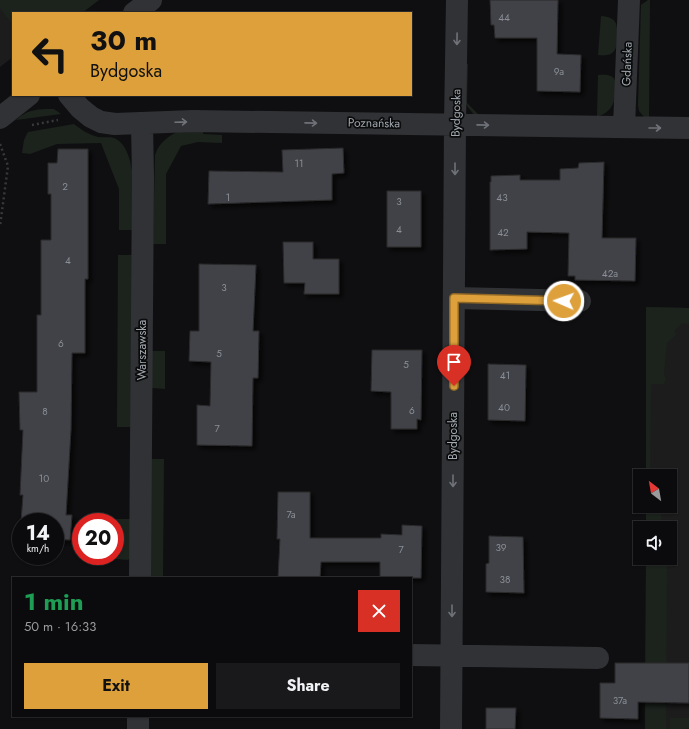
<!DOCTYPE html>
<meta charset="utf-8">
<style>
:root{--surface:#0b0b0d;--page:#19191b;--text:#f1f3f6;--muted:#9a9b9d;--line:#2b2b2e;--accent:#dda03b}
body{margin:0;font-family:Jost,sans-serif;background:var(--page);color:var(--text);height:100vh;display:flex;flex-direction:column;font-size:15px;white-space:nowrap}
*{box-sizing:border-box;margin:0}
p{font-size:13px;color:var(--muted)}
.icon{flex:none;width:22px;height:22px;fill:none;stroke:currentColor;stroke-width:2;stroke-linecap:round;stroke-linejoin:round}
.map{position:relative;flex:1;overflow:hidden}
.details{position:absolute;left:12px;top:577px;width:400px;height:140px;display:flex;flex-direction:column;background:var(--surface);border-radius:0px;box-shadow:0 1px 3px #0004,0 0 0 1px var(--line)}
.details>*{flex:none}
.top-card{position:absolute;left:12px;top:12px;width:400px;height:84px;border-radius:0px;box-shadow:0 1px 3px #0004,0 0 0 1px var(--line);background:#dda03b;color:#111;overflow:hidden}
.needle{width:26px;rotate:329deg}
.tools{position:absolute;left:633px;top:469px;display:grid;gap:8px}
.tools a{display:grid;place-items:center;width:44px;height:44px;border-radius:0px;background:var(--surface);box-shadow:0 1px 3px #0004,0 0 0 1px var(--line);font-size:20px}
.speed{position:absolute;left:12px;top:513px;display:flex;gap:8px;font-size:20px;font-weight:700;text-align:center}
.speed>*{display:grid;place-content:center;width:52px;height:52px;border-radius:50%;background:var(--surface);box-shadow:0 1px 3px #0004,0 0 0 1px var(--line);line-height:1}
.speed small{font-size:10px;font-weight:400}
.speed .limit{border:6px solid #d22;background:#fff;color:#111}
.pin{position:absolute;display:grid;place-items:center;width:34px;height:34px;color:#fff;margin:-41px -17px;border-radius:50% 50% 50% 0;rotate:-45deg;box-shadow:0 0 4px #0007}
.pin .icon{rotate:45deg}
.me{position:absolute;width:44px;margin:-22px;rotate:272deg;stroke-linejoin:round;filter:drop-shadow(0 0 3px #0008)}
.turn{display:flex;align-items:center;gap:14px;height:84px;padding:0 12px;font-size:18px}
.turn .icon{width:52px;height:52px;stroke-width:2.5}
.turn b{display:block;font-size:28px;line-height:34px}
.round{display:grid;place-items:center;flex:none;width:42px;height:42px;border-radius:0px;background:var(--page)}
.overview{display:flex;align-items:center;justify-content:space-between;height:68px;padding:0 12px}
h1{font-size:24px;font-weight:700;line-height:30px;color:#1e9e55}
.cta{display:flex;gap:8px;margin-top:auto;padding:8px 12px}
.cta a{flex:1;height:46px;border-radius:0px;background:var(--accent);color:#111;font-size:16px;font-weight:700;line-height:46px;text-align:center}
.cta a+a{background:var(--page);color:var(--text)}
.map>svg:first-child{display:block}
</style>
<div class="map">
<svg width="689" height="729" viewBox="0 0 689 729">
<defs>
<filter id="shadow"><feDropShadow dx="3.5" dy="3.5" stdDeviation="2" flood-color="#0009"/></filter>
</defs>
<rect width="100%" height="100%" fill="#0f0f11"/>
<!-- built -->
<path fill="#1c1c1d" d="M0 0 13 13V57L0 67Z
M646 307 689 308V729H645L646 558H670V528H646V506H670V476H646Z"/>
<!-- green -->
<path fill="#1c231d" d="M0 0H99L82 13H13V25L0 8Z
M648 0H650L649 117 645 118 639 111 638 105 641 5Z
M601 16C616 17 618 23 617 37 617 51 614 57 598 55Z
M465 64H468L467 103 479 115 597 116 598 75C609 74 617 75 616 89 615 105 610 114 593 118L475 116 464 102Z
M54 109 61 114 16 120C28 109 38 109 54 109Z
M74 124C80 129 89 135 98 137 103 138 111 136 116 139 139 152 133 207 133 230H119V189L101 143 57 144 30 154 22 153 24 140 28 132Z
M181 130H203V134L222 135V143L198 142 181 146 166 174V244H153L155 155C159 142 169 136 181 130Z
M118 255H132L131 427H117Z
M646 307 689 308V324L682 323 674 331 676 335 667 343 664 374 666 379 664 384H651L650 476H646Z
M152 351H165V389L152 388Z
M151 459H164L163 578H150Z
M646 506H661V528H646Z
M116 519H130V558L128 560 116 559Z
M646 558H667L666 729H645Z
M670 718H689V727L683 729H670Z"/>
<!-- building -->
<path fill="#414346" stroke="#2a2a2c" filter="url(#shadow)" d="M490 0H558L557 54 581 55 580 92 537 91V38H495L494 25H491Z
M343 148 344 173 332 174V200L208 204 209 171 283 172 282 150Z
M58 149H88V279H85V353H72L71 429 66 515H72L70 540 55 539V522H21L23 495H20L23 430H20L19 392H37V315H41V240H51V194H48V163H57Z
M604 162 602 238H636L635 281 575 280V276H568L569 233 527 232V249L490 250V182H491V176L520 175V180H560V169L578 168 579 163Z
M387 191H421V247H387Z
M283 242H313V259H339V294H304L305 283H284Z
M199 264 256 265 253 331H259L258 378H253L252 446 197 445V405L210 406 211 362 189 361 190 331H199Z
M372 350H422L421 420 417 419V429H391V392L371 391Z
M488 364 526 365 525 421 488 420Z
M278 492H310V538H381V534L402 535V525L422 526 421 578H380V562H321L320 578H278L280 539H277Z
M489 536 523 537 524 593 486 592V564L489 563Z
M615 663H689V703L638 702V719L600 718V683H615Z
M486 708H516L515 729H486Z"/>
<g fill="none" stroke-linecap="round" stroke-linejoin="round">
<!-- path -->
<path stroke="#37393c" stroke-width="2.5" stroke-dasharray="2 3" stroke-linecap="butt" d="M32 125 58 120
M0 144 8 166 0 226"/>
<!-- minor -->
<path stroke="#313235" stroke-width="22" d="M134 13 151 0
M69 95 80 108 91 117 101 122 115 124 193 121 689 128
M0 118 29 95
M624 127 629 0
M454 298 580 301
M140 578 143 178 142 123
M411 655 598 658
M138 729V716
M451 729 455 124 457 0"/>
</g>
<!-- one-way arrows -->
<defs><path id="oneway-shaft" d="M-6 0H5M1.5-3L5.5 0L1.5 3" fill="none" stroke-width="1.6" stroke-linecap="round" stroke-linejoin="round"/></defs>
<g stroke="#6f7279">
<use href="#oneway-shaft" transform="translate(457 39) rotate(91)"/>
<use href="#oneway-shaft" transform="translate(181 122) rotate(-2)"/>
<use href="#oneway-shaft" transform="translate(311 123) rotate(1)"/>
<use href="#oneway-shaft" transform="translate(483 125) rotate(1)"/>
<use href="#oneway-shaft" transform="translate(655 128)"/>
<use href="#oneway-shaft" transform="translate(455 169) rotate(90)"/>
<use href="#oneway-shaft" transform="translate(453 481) rotate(90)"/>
<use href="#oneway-shaft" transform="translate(452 611) rotate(90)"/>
</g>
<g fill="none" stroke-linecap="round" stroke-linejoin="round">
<!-- route casing -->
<g stroke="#906826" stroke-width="10">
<path id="route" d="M454 386V298L564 301"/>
</g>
<!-- route -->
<use href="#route" stroke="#dda03b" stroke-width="7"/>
</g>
<g text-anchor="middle" stroke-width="3.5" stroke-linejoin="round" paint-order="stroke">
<!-- number labels -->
<g font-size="10" fill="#8a8e96">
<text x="504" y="21">44</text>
<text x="559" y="75">9a</text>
<text x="299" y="167">11</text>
<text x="65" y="190">2</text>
<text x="228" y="201">1</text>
<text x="502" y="201">43</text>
<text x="399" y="205">3</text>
<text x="399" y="233">4</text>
<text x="503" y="236">42</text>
<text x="68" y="264">4</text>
<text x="610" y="277">42a</text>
<text x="224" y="291">3</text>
<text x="61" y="347">6</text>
<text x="219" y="357">5</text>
<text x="406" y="368">5</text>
<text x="505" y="379">41</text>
<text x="504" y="411">40</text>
<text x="412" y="414">6</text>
<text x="45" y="415">8</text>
<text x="217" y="432">7</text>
<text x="44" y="482">10</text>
<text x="291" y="518">7a</text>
<text x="501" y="551">39</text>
<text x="401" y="553">7</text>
<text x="505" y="583">38</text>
<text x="620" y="704">37a</text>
</g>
<!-- street labels -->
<g font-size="12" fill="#a2a7b0" stroke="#0a0b0b">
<text transform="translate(627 64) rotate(-88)" y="4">Gdańska</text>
<text transform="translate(456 113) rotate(-89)" y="4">Bydgoska</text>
<text transform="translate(374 123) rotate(1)" y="4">Poznańska</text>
<text transform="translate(142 350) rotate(-90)" y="4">Warszawska</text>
<text transform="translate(453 436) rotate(-90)" y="4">Bydgoska</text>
</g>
</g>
</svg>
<div class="tools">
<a><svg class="needle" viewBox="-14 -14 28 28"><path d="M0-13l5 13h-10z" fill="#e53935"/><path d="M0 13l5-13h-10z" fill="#9a9b9d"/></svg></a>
<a><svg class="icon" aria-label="sound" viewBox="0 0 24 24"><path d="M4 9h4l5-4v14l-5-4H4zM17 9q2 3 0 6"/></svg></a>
</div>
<div class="speed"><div>14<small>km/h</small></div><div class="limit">20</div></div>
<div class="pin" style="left:454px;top:386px;background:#d93025"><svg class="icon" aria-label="arrive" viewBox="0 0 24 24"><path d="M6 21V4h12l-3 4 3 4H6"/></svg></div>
<svg class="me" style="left:564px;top:301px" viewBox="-20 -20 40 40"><circle r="17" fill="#dda03b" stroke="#fff" stroke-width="3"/><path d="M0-11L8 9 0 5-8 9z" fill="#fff"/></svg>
<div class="top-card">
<div class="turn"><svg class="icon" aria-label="left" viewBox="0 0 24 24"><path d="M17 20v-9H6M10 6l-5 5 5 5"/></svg><div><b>30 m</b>Bydgoska</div></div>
</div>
<section class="details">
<div class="overview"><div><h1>1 min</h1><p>50 m · 16:33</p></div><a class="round" style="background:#d93025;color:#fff"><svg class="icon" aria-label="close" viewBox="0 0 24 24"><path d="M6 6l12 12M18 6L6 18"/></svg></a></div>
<div class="cta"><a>Exit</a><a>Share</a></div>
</section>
</div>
